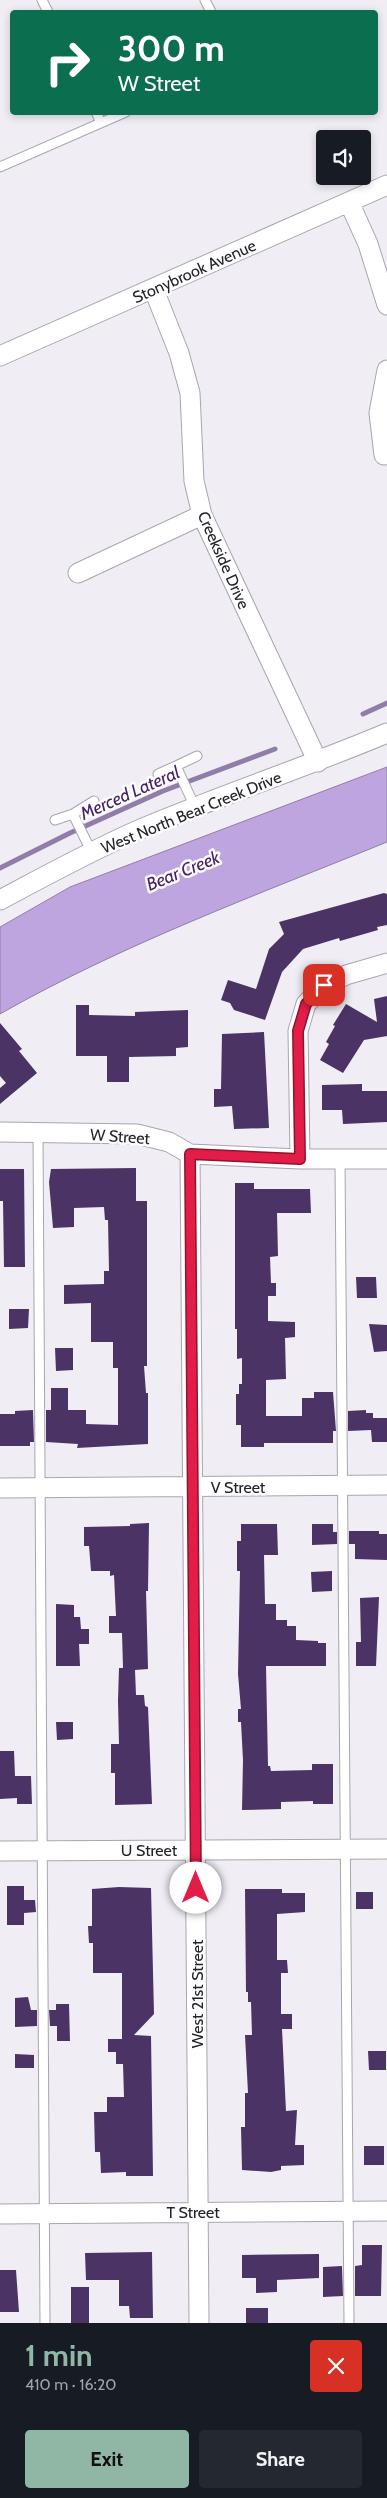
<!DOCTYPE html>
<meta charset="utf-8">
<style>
:root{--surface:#171b24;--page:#242831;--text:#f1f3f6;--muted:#9ea1a6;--accent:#90b7a5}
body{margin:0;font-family:Cabin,sans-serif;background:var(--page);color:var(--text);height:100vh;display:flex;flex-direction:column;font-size:19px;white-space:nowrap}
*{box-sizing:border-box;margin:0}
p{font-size:16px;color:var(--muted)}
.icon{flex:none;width:28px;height:28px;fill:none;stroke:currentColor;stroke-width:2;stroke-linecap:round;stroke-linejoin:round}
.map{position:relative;height:2323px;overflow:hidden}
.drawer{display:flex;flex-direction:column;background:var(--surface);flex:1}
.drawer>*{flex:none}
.guide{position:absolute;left:10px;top:10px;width:368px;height:105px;border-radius:5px;box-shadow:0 2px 8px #0003;background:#0b6e4f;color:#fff;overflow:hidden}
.tools{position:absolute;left:316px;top:130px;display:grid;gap:10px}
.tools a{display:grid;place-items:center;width:55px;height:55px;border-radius:5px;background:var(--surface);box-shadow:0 2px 8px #0003;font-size:25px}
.pin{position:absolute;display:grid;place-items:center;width:42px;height:42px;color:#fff;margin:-21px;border-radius:10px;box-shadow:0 2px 8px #0006}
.me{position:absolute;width:55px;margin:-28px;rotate:0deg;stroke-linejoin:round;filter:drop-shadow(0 0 4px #0008)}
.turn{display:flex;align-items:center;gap:18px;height:105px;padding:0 25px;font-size:22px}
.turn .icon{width:65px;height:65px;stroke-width:2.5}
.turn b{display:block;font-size:35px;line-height:42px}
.round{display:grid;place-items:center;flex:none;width:52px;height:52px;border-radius:5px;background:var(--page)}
.summary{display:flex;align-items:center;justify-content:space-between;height:85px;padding:0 25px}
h1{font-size:30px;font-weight:700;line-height:38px;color:var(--accent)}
.primary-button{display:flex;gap:10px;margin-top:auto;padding:10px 25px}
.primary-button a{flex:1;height:58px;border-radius:5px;background:var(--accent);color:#111;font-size:20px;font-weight:700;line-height:58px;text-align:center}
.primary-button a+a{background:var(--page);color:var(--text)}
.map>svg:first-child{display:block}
</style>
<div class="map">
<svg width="387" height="2323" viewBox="0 0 387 2323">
<rect width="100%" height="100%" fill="#f0edf5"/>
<!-- water -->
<path fill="#bfa5e0" stroke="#907ea8" d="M387 767V842C257 895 123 944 0 1014V927L70 887Z"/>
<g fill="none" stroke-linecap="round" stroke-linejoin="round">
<!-- stream -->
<path stroke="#907ea8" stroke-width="5" d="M363 714 387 703
M0 868 70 833 163 791 275 749"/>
</g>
<!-- building -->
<path fill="#4b3365" d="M384 893 387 894V925L377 927 378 930 340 941 339 938 303 949 282 972 265 1020 234 1010 230 1003 221 1000 228 980 256 989 269 949 284 934 279 922Z
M387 996V1036L364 1040 343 1073 320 1060 329 1044 326 1042 335 1026 333 1025 346 1004 377 1022 374 999Z
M76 1005H89V1015L135 1016V1012L188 1010V1047L176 1048V1056L129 1057V1082H107V1056H76Z
M0 1023 22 1049 19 1051 37 1073 0 1104V1088L6 1083 0 1076Z
M264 1032 269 1128 234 1129 232 1106 214 1107V1089H221L222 1034Z
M362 1084V1091H387V1122L343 1124 342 1110H322V1085Z
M136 1168V1201H147V1366H144L146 1393H148V1444L77 1448 78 1444 46 1442V1410H51V1388H68V1410H86V1424L118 1425V1368H113V1342H91V1303L64 1304V1285L104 1284V1271H109L108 1220H105L104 1207 74 1208V1227L53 1228 49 1182 51 1169Z
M0 1169H24L25 1267H4L3 1201H0Z
M235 1183H254V1189H310L311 1213H277L278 1256 270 1257 271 1283H276V1296H268V1321L295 1322V1337L285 1338 286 1379 266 1380V1416H302V1398H314V1392H333L336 1431H333V1443H264V1447H241V1425H236V1394H239V1384H242V1358L237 1359V1329H235Z
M356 1277H376L377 1298H357Z
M9 1309H29L28 1328 9 1329Z
M369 1324 387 1325V1351L374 1352Z
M55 1348H73V1370L56 1371Z
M33 1410 34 1442H30V1446H0V1414H15V1411Z
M366 1410V1413H373V1418H387V1442H372L371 1430 348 1431V1411Z
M149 1523 148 1591H146L148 1669 135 1670 136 1695H144L145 1706 148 1707 152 1804 115 1805V1773H111V1744H119L118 1701 119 1668H123L122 1633H109V1616H116L114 1575 110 1576V1571H91L89 1546H84V1527L130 1526V1524Z
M241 1524H277L278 1555H264L265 1604H276V1620H287V1626H296V1640L318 1641V1643H326V1666H266L268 1766H270L271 1771 312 1770V1764H333V1804H313V1801L281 1802V1809L242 1810 243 1760 241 1722H238V1709H241L238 1674 240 1571H237V1541H241Z
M312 1524H333V1532H337V1544L312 1545Z
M349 1531H379V1534H387V1560L355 1559V1544H349Z
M332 1571V1591L312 1592 311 1572Z
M379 1597 376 1666H356V1642H361L360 1598Z
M56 1604 74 1605V1617H80L81 1629H89V1644H79L80 1666H56Z
M56 1722H73V1739L57 1740Z
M0 1751H14L15 1776H31L32 1804H17V1798L0 1799Z
M7 1886H24V1900H35L36 1912 24 1913V1925H7Z
M119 1887 151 1888 154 2014 134 2035 151 2036 153 2176H126V2172L101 2173 100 2152H95L94 2112H107V2097H124L123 2064H116V2052H108V2039H122V1973H93V1943H89L88 1926H92V1889Z
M245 1889H282V1893H305V1912L277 1914V1960H287L288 1973H281V2014H292V2029H282L286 2111 297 2110 295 2145H304V2165L281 2166V2170L271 2172 242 2170 241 2127H245V2093H248L245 2035H252L251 2002H248V1992H246Z
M356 1892H373V1909H356Z
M28 1997 31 2010H37V2026L15 2027V1998Z
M56 2004H69L70 2041H57V2026H50L49 2010H56Z
M368 2051H386V2070H369Z
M15 2054 34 2055V2068H15Z
M364 2146H384V2165H364Z
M362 2245H382L381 2296H355V2266L362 2265Z
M152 2252 153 2318H130L129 2306H119V2280H86L85 2253Z
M319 2254V2278L277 2280V2292L256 2293V2278H242V2255Z
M342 2266 343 2296 323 2297V2267Z
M0 2270H16L19 2312H0Z
M71 2287H89V2323H71Z
M246 2308H268V2323H246Z"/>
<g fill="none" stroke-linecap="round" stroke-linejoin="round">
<!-- service casing -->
<g stroke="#a8a6ad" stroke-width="11">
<path id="service" d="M42 0 48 12
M205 0 211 12
M96 112 101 123
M0 167 126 112
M176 766 197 756
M158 774 176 766 195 807
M55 820 73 814
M91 851 73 814 94 801
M38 1133 45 2323
M340 1159 349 2323"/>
</g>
<!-- minor casing -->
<g stroke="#a8a6ad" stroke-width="21">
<path id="minor" d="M349 202 368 244 387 305
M154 290 179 353 190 393 194 481 202 515 318 762
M0 356 387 185
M384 455 379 413 387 370
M78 573 202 515
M0 900C45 876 89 852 136 831 218 796 304 768 387 733
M0 1132 137 1134 169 1142 190 1154 300 1159H387
M190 1154 199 2323
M300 1159 298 1031 306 1004 324 985 346 975 387 963
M0 1488 387 1485
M0 1851 387 1849
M0 2214 387 2211"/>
</g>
<!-- service -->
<use href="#service" stroke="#fff" stroke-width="9"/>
<!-- minor -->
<use href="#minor" stroke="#fff" stroke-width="19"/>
</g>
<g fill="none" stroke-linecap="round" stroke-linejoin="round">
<!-- route casing -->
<g stroke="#92132f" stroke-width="12">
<path id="route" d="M196 1888 190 1154 300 1159 298 1031 306 1004 324 985"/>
</g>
<!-- route -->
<use href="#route" stroke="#e11d48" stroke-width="9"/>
</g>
<g text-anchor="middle" stroke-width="5" stroke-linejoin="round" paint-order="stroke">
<!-- street labels -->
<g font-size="16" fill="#232225" stroke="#fdfcff">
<text transform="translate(194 271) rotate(-24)" y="6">Stonybrook Avenue</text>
<text transform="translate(224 560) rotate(66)" y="6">Creekside Drive</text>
<text transform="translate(191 812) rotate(-22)" y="6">West North Bear Creek Drive</text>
<text transform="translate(120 1136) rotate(4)" y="6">W Street</text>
<text x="238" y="1493">V Street</text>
<text x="149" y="1856">U Street</text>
<text transform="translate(197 1994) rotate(-90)" y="6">West 21st Street</text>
<text x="193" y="2218">T Street</text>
</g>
<!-- water labels -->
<g font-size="18" font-style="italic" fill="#452267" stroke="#fdfcff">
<text transform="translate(130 793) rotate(-24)" y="6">Merced Lateral</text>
<text transform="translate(183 871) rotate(-22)" y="6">Bear Creek</text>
</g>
</g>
</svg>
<div class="tools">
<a><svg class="icon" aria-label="sound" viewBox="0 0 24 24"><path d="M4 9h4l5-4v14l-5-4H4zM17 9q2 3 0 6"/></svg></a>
</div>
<div class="pin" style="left:324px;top:985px;background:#d93025"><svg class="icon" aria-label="arrive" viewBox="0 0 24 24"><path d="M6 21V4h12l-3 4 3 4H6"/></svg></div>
<svg class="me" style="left:196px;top:1888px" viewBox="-20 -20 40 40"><circle r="19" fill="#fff"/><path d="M0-13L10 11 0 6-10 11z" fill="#e11d48"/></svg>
<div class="guide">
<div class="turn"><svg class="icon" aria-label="right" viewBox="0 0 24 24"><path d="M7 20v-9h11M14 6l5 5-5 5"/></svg><div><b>300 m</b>W Street</div></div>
</div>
</div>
<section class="drawer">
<div class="summary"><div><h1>1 min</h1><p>410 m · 16:20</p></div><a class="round" style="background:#d93025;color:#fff"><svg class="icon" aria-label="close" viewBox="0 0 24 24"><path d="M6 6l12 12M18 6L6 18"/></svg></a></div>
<div class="primary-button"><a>Exit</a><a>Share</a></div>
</section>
